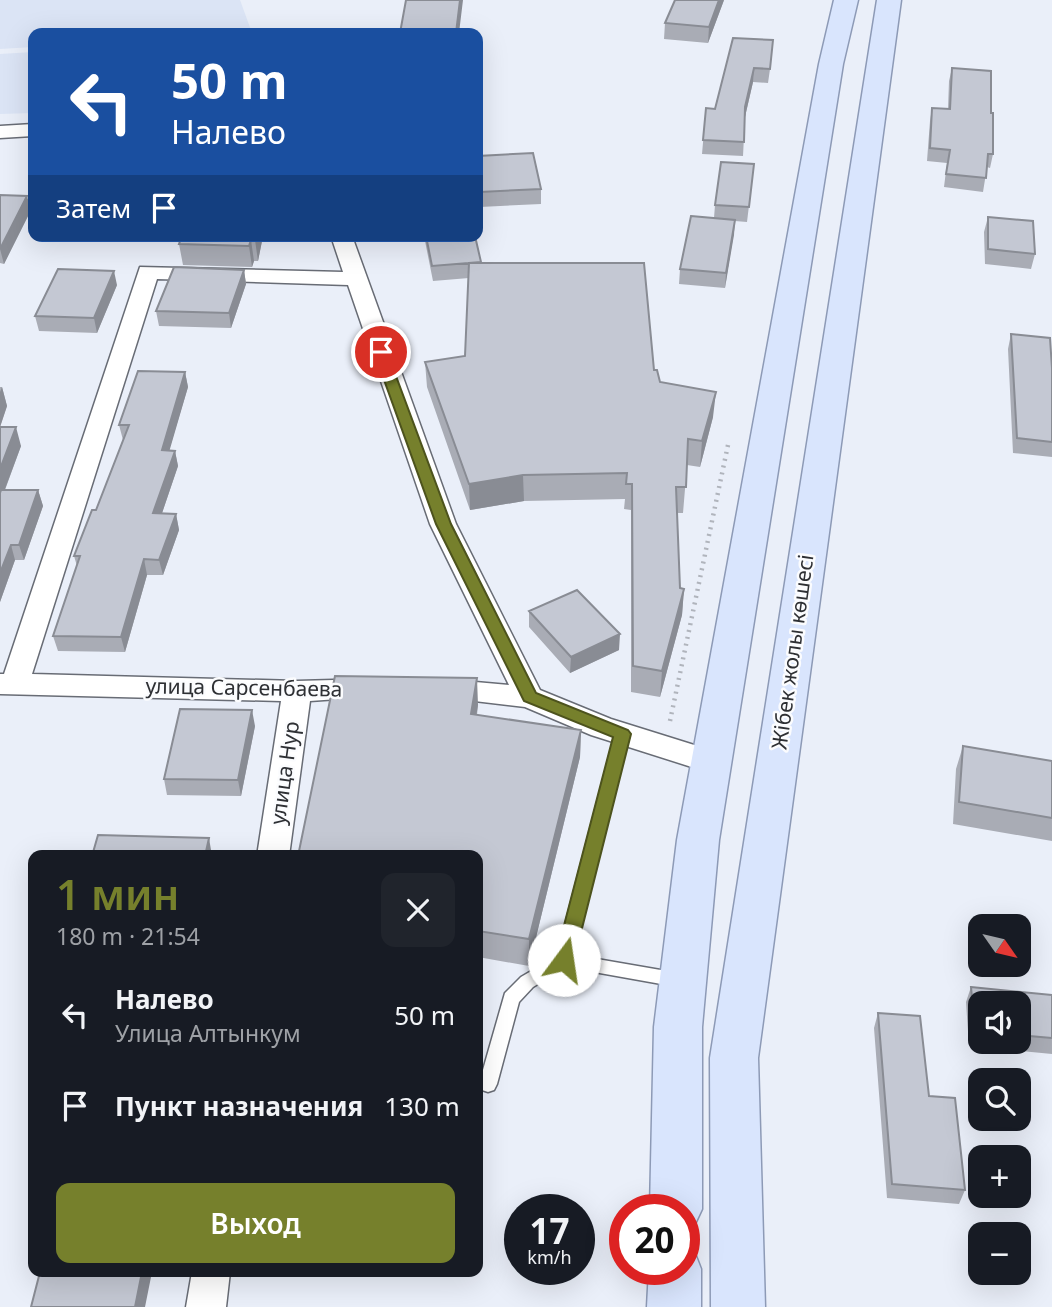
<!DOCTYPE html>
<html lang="ru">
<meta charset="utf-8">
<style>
:root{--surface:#171b24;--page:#20242c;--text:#f1f3f6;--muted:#9ea1a6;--accent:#76802c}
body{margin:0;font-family:"Noto Sans",sans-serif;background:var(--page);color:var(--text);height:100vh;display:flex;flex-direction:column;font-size:26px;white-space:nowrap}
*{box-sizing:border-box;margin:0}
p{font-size:23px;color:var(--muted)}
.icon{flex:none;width:38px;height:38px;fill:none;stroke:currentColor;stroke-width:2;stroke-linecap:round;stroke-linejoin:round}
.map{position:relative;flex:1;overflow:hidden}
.drawer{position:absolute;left:28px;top:850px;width:455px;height:427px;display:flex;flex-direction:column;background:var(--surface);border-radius:14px;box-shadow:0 7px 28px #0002}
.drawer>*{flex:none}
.banner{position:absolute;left:28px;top:28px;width:455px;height:214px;border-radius:14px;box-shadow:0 7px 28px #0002;background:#1a4fa0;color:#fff;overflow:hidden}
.needle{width:46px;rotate:124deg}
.tools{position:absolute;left:968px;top:914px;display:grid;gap:14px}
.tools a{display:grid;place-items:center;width:63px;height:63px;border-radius:14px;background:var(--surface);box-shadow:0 7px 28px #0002;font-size:35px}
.speed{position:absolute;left:504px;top:1194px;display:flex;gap:14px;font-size:35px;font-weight:700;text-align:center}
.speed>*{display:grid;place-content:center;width:91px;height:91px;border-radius:50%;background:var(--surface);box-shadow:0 7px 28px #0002;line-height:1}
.speed small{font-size:18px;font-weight:400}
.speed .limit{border:10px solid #d22;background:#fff;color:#111}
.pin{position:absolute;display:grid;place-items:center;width:60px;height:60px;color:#fff;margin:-30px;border:4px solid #fff;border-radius:50%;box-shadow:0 2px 7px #0007}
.me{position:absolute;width:77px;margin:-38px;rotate:14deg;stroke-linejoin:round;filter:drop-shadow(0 0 5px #0008)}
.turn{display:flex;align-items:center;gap:24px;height:147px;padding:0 28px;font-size:32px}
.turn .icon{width:91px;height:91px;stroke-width:2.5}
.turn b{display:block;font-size:49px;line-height:60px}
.then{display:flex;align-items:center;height:66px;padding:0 28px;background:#0003;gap:14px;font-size:26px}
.round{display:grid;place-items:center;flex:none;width:74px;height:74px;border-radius:14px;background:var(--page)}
.head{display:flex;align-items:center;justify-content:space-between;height:119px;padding:0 28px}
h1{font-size:42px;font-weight:600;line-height:52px;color:var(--accent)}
.cta{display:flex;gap:14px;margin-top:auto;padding:14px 28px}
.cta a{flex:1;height:80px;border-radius:14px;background:var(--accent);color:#fff;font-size:28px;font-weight:600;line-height:80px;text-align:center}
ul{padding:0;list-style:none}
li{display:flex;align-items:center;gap:21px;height:91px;padding:0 28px}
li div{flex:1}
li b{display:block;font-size:26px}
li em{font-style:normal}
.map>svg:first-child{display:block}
</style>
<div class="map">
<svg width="1052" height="1307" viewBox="0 0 1052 1307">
<rect width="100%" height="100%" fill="#eaeff9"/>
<!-- built -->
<path fill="#dbe4f5" d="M0 0H240L252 33H33V47L0 49Z
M33 52V113L0 114V54Z"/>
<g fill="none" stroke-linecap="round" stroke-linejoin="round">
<!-- service casing -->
<g stroke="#686c75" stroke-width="3">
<path id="service" d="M622 729 627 730 629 734 574 955 678 973 684 975 686 980 684 985 678 987 566 967 533 987 519 1002 497 1084 494 1090 488 1092 482 1090 479 1084 505 993 521 977 557 956 615 734 617 730Z"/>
</g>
<!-- minor casing -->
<g stroke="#686c75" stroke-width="3">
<path id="minor" d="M33 124V136L0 138V126Z
M331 236H352L456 524 540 690 611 719 723 754 727 762 723 770 712 773 701 770 591 735 525 707 432 696 428 689 432 682 442 679 509 685 430 524 348 285 157 279 32 674 297 681 370 679 380 682 384 689 380 696 310 701 289 856H257L281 701 0 694V674H4L140 267 343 272Z
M192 1272H230L226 1307H186Z"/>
</g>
<!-- primary casing -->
<g stroke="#8d9ab6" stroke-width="3">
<path id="primary" d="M834 0H858L843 64 719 840 702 1027V1209L694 1226 684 1230V1209H650L654 1027 677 840 819 64Z
M877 0H901L758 1058 765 1307H711L710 1058Z
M684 1247 694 1251 701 1269V1307H647L649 1269H684Z"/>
</g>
<!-- path -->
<path stroke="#b0b4bc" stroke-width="4.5" stroke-dasharray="2 5" stroke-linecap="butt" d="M670 721 728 445"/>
<!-- service -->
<use href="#service" fill="#fff" fill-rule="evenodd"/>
<!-- minor -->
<use href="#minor" fill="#fff" fill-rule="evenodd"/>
<!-- primary -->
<use href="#primary" fill="#d9e5fd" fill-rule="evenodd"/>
</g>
<!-- wall -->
<path fill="#a9acb5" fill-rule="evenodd" d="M724 0 708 43 664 39 665 23Z
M733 38 770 69 768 83 753 82 745 117 743 156 702 154 706 108 715 109Z
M952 68 991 113 993 154 990 168 987 167 983 192 944 187 947 163 927 161 930 121 932 108 948 109 949 81Z
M478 156 541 189V204L480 207 478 193Z
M754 164 747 222 735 221 725 288 679 284 680 269 714 218 715 205Z
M0 195 31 210 4 264 0 263Z
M988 217 1035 254 1031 269 985 264 984 232Z
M263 236 258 261H254L252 267 183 265 179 244Z
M424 236H475L481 263 654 370 660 382 713 417 700 467 687 465 683 513H677L680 588 684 589 682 615 660 697 631 692V510L624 509 625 499 524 501 470 510 427 387 425 362 465 356 469 278 433 281Z
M244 270 246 284 231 328 159 326 156 311Z
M117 285 97 333 39 331 35 316Z
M1011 334 1052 368V457L1013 453 1008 349Z
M185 372 188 387 169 450 175 451 178 466 162 513 176 514 179 530 163 575H147L125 652 58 651 53 636 77 566 74 556 96 510 123 440 119 425Z
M0 387H2L7 406 0 427 21 446 5 490H38L43 506 24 560H15L0 602Z
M529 611 619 650 570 673 529 627Z
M478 705 477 715 581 730 580 757 529 966 478 957V856H298Z
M255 726 241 796 167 795 164 779Z
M963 746 1052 761V841L953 824 956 769Z
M971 987 1052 995V1054L969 1046 966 1002ZM980 1003H1018V1041H980Z
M878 1013 929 1096 965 1190 959 1204 887 1198 874 1028Z"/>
<!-- shaded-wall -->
<path fill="#898c94" d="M460 0H463L459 33H456Z
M719 0H724L708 43 709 27Z
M754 68 753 82 744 121 745 107Z
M27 196 31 210 4 264 0 249Z
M735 220 734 235 725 288 726 273Z
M256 236H263L258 261 255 240Z
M251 240 254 261 252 267 249 246Z
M244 270 246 284 231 328 229 313Z
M114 271 117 285 97 333 94 318Z
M185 372 188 387 165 466 162 450Z
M2 387 7 406 0 427V392Z
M716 392 713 417 700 467 702 441Z
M16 427 21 446 2 497 0 489V469Z
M175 451 178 466 157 528 153 513Z
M523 475 524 501 470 510 469 484Z
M38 490 43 506 24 560 19 545Z
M176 514 179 530 163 575 159 560Z
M11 545 15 560 0 602V573Z
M144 559 147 575 125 652 121 637Z
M684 589 682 615 660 697 662 671Z
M620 634 619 650 570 673 571 657Z
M477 678 478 705 472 741 471 714Z
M252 710 255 726 241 796 238 780Z
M581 730 580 757 529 966V939Z
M209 838 212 856H205Z
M142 1272H152L145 1307H135Z"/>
<!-- building -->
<path fill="#c4c8d3" stroke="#898c94" stroke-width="2" d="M406 0H460L456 33H400Z
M675 0H719L709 27 665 23Z
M733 38 773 40 770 69 754 68 745 107 744 142 703 140 706 108 715 109Z
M952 68 991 71V113H993V154H988L986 178 946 174 950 150 930 148 932 108 950 109Z
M533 153 541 189 480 192 478 181V156Z
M721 162 754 164 749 207 715 205Z
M0 195 27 196 0 249Z
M691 216 735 220 726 273 680 269Z
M988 217 1033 221 1035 254 988 249Z
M182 236H256L255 240H251L249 246 179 244Z
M426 236H475L481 262 432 266Z
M469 263H644L654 370H657L660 382 716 392 702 441 688 439 686 487H676L680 588 684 589 662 671 633 666 632 484H626L627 473 523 475 469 484 425 362 465 356Z
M174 267 244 270 229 313 156 311Z
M58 269 114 271 94 318 35 316Z
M1011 334 1050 338 1052 368V442L1017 438Z
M138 371 185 372 162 450 175 451 153 513 176 514 159 560 144 559 121 637 53 636 80 556H74L92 510H96L129 425H119Z
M0 427H16L0 469Z
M1 490H38L19 545H11L0 573V493Z
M577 590 620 634 571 657 529 611Z
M335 676 477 678 471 714 581 730 529 939 478 931V856H298Z
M180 709 252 710 238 780 164 779Z
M963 746 1052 761V818L959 802Z
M98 835 209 838 205 856H92Z
M971 987 1052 995V1038L1018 1035V1003H980V1031H975Z
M878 1013 920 1016 929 1096 955 1098 965 1190 892 1184Z
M40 1272H142L135 1307H31Z"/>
<!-- route -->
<path fill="#76802c" stroke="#4d531d" stroke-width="2" d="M381 349 387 352 451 524 536 693 628 730 631 734 574 960 571 965H558L555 960 613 737 524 701 436 524 374 352Z"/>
<g text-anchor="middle" stroke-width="5" stroke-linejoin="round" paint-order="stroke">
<!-- street labels -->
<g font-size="21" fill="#2e3034" stroke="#fbfcfe">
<text transform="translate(793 652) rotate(-82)" y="7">Жібек жолы көшесі</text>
<text transform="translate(244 688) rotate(1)" y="7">улица Сарсенбаева</text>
<text transform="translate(285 773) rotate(-82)" y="7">улица Нур</text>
</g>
</g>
</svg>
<div class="tools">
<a><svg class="needle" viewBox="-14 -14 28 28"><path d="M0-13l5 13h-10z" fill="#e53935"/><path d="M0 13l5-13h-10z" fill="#9ea1a6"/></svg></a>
<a><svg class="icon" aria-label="sound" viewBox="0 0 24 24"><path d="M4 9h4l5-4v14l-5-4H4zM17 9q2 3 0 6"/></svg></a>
<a><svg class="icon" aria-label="search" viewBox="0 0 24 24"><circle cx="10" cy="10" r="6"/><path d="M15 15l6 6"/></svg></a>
<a>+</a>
<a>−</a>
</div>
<div class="speed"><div>17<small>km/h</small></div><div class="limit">20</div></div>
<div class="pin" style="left:381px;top:352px;background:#d93025"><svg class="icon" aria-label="arrive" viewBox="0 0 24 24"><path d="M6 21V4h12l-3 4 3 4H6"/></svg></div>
<svg class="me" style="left:564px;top:960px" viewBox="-20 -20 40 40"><circle r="19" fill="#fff"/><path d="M0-13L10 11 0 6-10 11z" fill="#76802c"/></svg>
<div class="banner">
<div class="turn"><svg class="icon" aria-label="left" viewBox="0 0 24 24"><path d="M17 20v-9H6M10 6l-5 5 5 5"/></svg><div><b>50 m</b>Налево</div></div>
<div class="then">Затем<svg class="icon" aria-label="arrive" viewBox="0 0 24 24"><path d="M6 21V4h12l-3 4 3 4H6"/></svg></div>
</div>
<section class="drawer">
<div class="head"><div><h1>1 мин</h1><p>180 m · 21:54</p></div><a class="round"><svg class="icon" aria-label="close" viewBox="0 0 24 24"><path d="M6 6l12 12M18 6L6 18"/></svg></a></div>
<ul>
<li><svg class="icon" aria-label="left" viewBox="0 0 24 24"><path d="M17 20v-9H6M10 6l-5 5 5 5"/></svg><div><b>Налево</b><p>Улица Алтынкум</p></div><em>50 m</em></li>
<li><svg class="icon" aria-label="arrive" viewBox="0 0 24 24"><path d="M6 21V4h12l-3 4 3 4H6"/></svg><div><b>Пункт назначения</b></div><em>130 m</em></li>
</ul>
<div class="cta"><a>Выход</a></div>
</section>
</div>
